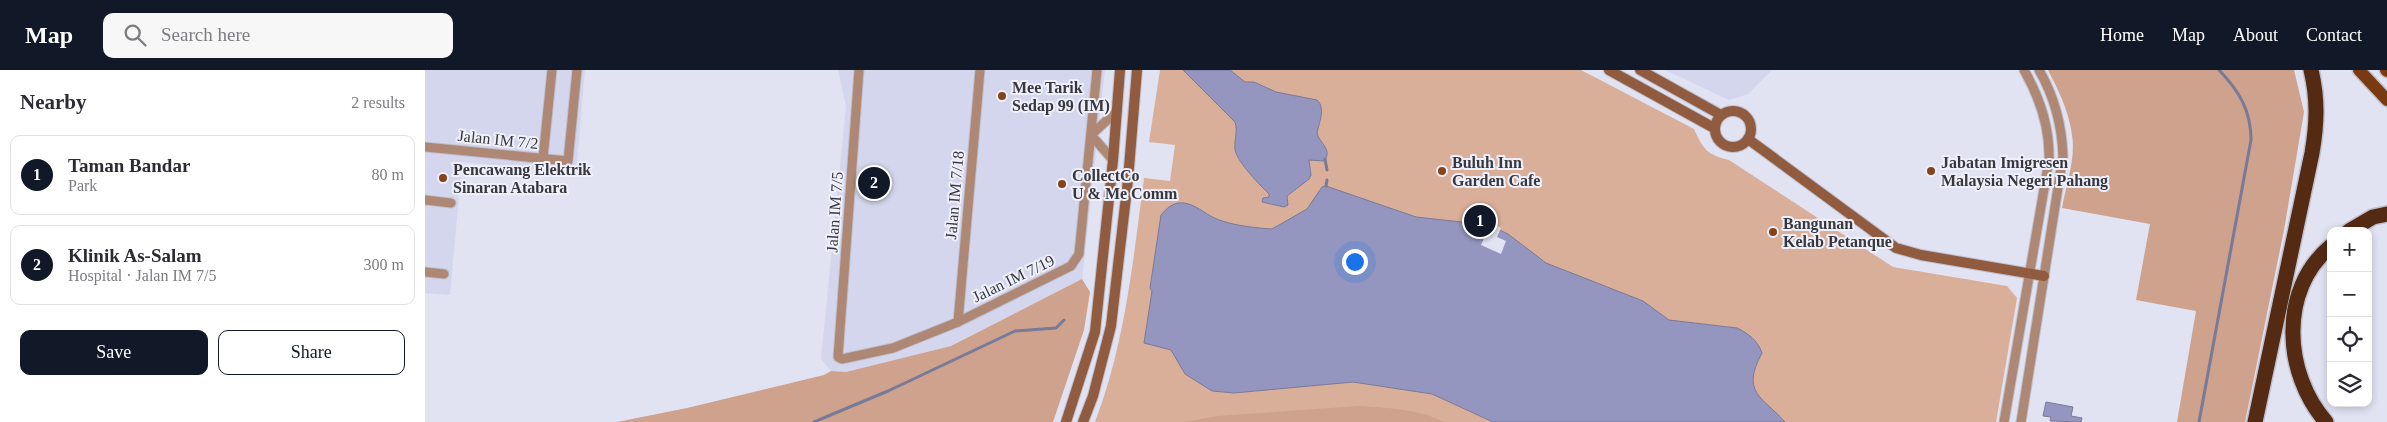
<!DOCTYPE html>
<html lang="en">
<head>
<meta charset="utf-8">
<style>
  :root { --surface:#fff; --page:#f7f7f7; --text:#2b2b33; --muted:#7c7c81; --line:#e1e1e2; --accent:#111827 }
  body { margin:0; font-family:"Times New Roman",serif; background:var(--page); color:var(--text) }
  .controls { position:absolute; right:15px; bottom:15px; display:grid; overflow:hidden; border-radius:10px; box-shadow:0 2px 8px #0003 }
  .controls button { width:45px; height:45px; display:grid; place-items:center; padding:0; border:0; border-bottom:1px solid var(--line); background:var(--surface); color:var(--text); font:25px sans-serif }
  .you { position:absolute; left:929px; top:191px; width:18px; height:18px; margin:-12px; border:4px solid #fff; border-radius:50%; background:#1a73e8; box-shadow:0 0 0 8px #1a73e833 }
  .badge { display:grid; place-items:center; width:32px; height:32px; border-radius:50%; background:var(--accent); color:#fff; font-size:16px; font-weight:700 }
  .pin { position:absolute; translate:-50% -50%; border:2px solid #fff; box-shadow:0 1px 5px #0006 }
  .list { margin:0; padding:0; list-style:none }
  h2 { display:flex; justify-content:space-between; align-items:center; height:65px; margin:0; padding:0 20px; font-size:21px }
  h2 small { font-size:16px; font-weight:400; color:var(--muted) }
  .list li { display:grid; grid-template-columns:32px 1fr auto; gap:15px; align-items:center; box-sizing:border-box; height:80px; margin:0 10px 10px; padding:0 10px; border:1px solid var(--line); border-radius:10px }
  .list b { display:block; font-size:19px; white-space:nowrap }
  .list p { margin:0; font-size:16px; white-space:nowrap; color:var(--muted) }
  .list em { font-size:16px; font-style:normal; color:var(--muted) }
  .actions { display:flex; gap:10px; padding:15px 20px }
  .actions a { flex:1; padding:11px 0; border:1px solid var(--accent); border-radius:10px; text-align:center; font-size:18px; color:var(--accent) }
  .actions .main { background:var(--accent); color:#fff }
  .icon { flex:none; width:28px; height:28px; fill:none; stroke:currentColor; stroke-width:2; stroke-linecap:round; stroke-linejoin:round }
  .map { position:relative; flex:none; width:1962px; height:352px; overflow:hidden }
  header { display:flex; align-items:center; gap:30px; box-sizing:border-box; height:70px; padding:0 25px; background:var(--accent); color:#fff }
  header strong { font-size:24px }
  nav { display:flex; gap:28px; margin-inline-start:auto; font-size:18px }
  .search { width:350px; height:45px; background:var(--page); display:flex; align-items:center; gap:12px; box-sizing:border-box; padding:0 18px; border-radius:10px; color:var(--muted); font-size:19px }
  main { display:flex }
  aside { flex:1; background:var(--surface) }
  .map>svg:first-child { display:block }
  .built { fill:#d4d6ed }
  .green { fill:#d9af9a }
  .forest { fill:#cea28c }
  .water { fill:#9496c0; stroke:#787a99 }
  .pier { fill:#e1e2f2 }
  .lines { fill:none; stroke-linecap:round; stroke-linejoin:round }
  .stream { stroke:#787a99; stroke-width:3 }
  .street-casing { stroke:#bfc0ce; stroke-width:11 }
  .secondary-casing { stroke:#bfc0ce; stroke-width:12 }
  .primary-casing { stroke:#bfc0ce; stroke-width:15 }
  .highway-casing { stroke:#bfc0ce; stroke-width:18 }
  .street { stroke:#ae8874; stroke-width:9 }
  .secondary { stroke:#905b3e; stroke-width:10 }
  .primary { stroke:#7a3a11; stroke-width:12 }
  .highway { stroke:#552a12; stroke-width:15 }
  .poi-dot { fill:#864218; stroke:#eff0fc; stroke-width:2 }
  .labels { text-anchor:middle; stroke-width:4; stroke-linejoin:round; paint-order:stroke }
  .poi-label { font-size:16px; font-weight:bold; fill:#37373d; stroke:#eff0fc; text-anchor:start }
  .street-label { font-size:16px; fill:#37373d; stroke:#eff0fc }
</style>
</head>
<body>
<header>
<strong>Map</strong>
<div class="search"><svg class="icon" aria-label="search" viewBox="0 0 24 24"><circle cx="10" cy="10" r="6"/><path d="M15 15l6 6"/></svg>Search here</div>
<nav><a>Home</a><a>Map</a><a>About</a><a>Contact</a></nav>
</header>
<main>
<aside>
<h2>Nearby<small>2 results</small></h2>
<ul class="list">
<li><span class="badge">1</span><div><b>Taman Bandar</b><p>Park</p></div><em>80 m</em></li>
<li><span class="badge">2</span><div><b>Klinik As-Salam</b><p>Hospital · Jalan IM 7/5</p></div><em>300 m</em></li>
</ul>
<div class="actions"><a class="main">Save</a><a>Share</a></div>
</aside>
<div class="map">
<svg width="1962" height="352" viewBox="0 0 1962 352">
  <rect width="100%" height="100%" fill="#e1e2f2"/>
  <!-- built -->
  <g class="built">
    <path d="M0,0h160l-9,104 -114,-12 -12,133 -25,-2z"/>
    <path d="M413,0h267l-23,209 -131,67 -105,26 -15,-1 -10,-12 25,-252z"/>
    <path d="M1240,0h107l-24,24 -19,6z"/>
  </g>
  <!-- green -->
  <path class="green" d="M735,0h421l113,59c9,20 13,26 35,31l164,107 114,19 10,12 -21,124h-901c30,-78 38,-161 49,-244l26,3 5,-36 -26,-3z"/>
  <!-- forest -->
  <g class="forest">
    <path d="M1623,0h246l10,42 -20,118 -39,192h-68l19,-111 -60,-11 14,-76 -88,-16c4,-23 14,-50 10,-73 -3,-23 -13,-44 -24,-65z"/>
    <path d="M657,209l8,13 -6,38 -31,92h-436l70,-14 137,-33 7,-4 15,1 105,-26z"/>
    <path d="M934,336c30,2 59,3 85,16h-260l34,-6z"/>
  </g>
  <!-- water -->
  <g class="water">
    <path d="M758,0h47l15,12h9l22,10 41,8c9,8 2,23 0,33 3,11 16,17 7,28l-15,-1 2,15 -2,4 -22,17 1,9 -4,2 -22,-5 1,-4 6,-1v-3c-9,-9 -31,-31 -34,-44 -1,-9 3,-19 0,-28z"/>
    <path d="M901,116l90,31 73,8 19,9 38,29 97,38 26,19 68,8c11,5 21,13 25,25 -22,40 1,44 23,69h-292l-61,-28 -79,-12 -119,11 -22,-2 -27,-17 -14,-24 -27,-7 8,-52 -2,-3 11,-73c22,-28 40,0 61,6 16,5 34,7 50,8l35,-20 15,-22z"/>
    <path d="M1621,332l27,5 -2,9 11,2 -1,4 -31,-1 1,-4 -8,-1z"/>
  </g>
  <!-- pier -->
  <path class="pier" d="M1071,155l5,3 -4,9 9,4 -5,13 -20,-9 5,-11 5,2z"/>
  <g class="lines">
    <!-- stream -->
    <g class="stream">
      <path d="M900,89l2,11"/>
      <path d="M901,116l1,-6"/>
      <path d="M389,352l74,-31 127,-60 41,-3 8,-8"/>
      <path d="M1774,352l52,-282c0,-30 -12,-49 -32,-70"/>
    </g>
    <defs>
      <g id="street">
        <path d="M434,0l-21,287 4,2 51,-11 65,-26 113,-56 8,-12 18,-184"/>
        <path d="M0,77l143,14 9,-91"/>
        <path d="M118,88l9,-88"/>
        <path d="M688,90l-22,-25 26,-24"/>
        <path d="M0,130l26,3"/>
        <path d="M0,202l19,2"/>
        <path d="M533,252l22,-252"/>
        <path d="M1579,352l45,-262c1,-33 -9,-62 -25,-90"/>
        <path d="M1596,352l42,-266c-1,-30 -9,-60 -24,-86"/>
      </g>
      <g id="secondary">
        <path d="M1184,0l105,58"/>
        <path d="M1215,0l81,45"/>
        <circle cx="1308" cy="59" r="18"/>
        <path d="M1323,69l148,109 25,7 123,21"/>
        <path d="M641,352l29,-90 18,-172 7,-90"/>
        <path d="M658,352l10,-26 18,-70 17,-146 9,-110"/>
      </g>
      <g id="primary">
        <path d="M1934,0l28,30"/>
        <path d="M1961,0l1,1"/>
      </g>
      <g id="highway">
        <path d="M1924,161l24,-14 14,-3"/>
        <path d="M1830,352l57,-269c5,-29 6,-54 -1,-83"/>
        <path d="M1901,352c-42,-48 -48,-132 5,-176"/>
      </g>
    </defs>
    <!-- street casing -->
    <use href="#street" class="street-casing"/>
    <!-- secondary casing -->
    <use href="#secondary" class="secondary-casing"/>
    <!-- primary casing -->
    <use href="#primary" class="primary-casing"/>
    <!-- highway casing -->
    <use href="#highway" class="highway-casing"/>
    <!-- street -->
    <use href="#street" class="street"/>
    <!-- secondary -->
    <use href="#secondary" class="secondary"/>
    <!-- primary -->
    <use href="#primary" class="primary"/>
    <!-- highway -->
    <use href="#highway" class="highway"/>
  </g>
  <!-- markers -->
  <g class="poi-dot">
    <circle cx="577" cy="26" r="5"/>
    <circle cx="1017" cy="101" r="5"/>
    <circle cx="1506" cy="101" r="5"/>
    <circle cx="18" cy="108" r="5"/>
    <circle cx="637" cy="114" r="5"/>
    <circle cx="1348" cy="162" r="5"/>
  </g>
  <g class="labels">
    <!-- poi labels -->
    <g class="poi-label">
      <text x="587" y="23">Mee Tarik<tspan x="587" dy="18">Sedap 99 (IM)</tspan></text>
      <text x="1027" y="98">Buluh Inn<tspan x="1027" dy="18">Garden Cafe</tspan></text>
      <text x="1516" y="98">Jabatan Imigresen<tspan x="1516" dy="18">Malaysia Negeri Pahang</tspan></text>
      <text x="28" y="105">Pencawang Elektrik<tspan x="28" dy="18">Sinaran Atabara</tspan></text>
      <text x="647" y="111">CollectCo<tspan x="647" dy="18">U &amp; Me Comm</tspan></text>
      <text x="1358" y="159">Bangunan<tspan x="1358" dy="18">Kelab Petanque</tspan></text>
    </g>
    <!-- street labels -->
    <g class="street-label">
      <text transform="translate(73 69) rotate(6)" y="6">Jalan IM 7/2</text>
      <text transform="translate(529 125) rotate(-85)" y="6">Jalan IM 7/18</text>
      <text transform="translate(409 142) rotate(-86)" y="6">Jalan IM 7/5</text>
      <text transform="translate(588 208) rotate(-26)" y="6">Jalan IM 7/19</text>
    </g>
  </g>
</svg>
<div class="controls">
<button>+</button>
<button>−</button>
<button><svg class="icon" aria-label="locate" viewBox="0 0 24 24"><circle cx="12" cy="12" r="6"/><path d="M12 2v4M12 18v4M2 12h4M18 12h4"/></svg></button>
<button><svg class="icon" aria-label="layers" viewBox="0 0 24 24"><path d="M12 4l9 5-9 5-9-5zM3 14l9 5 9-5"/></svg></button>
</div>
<div class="you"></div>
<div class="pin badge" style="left:1055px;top:151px">1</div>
<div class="pin badge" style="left:449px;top:113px">2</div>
</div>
</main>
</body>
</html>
